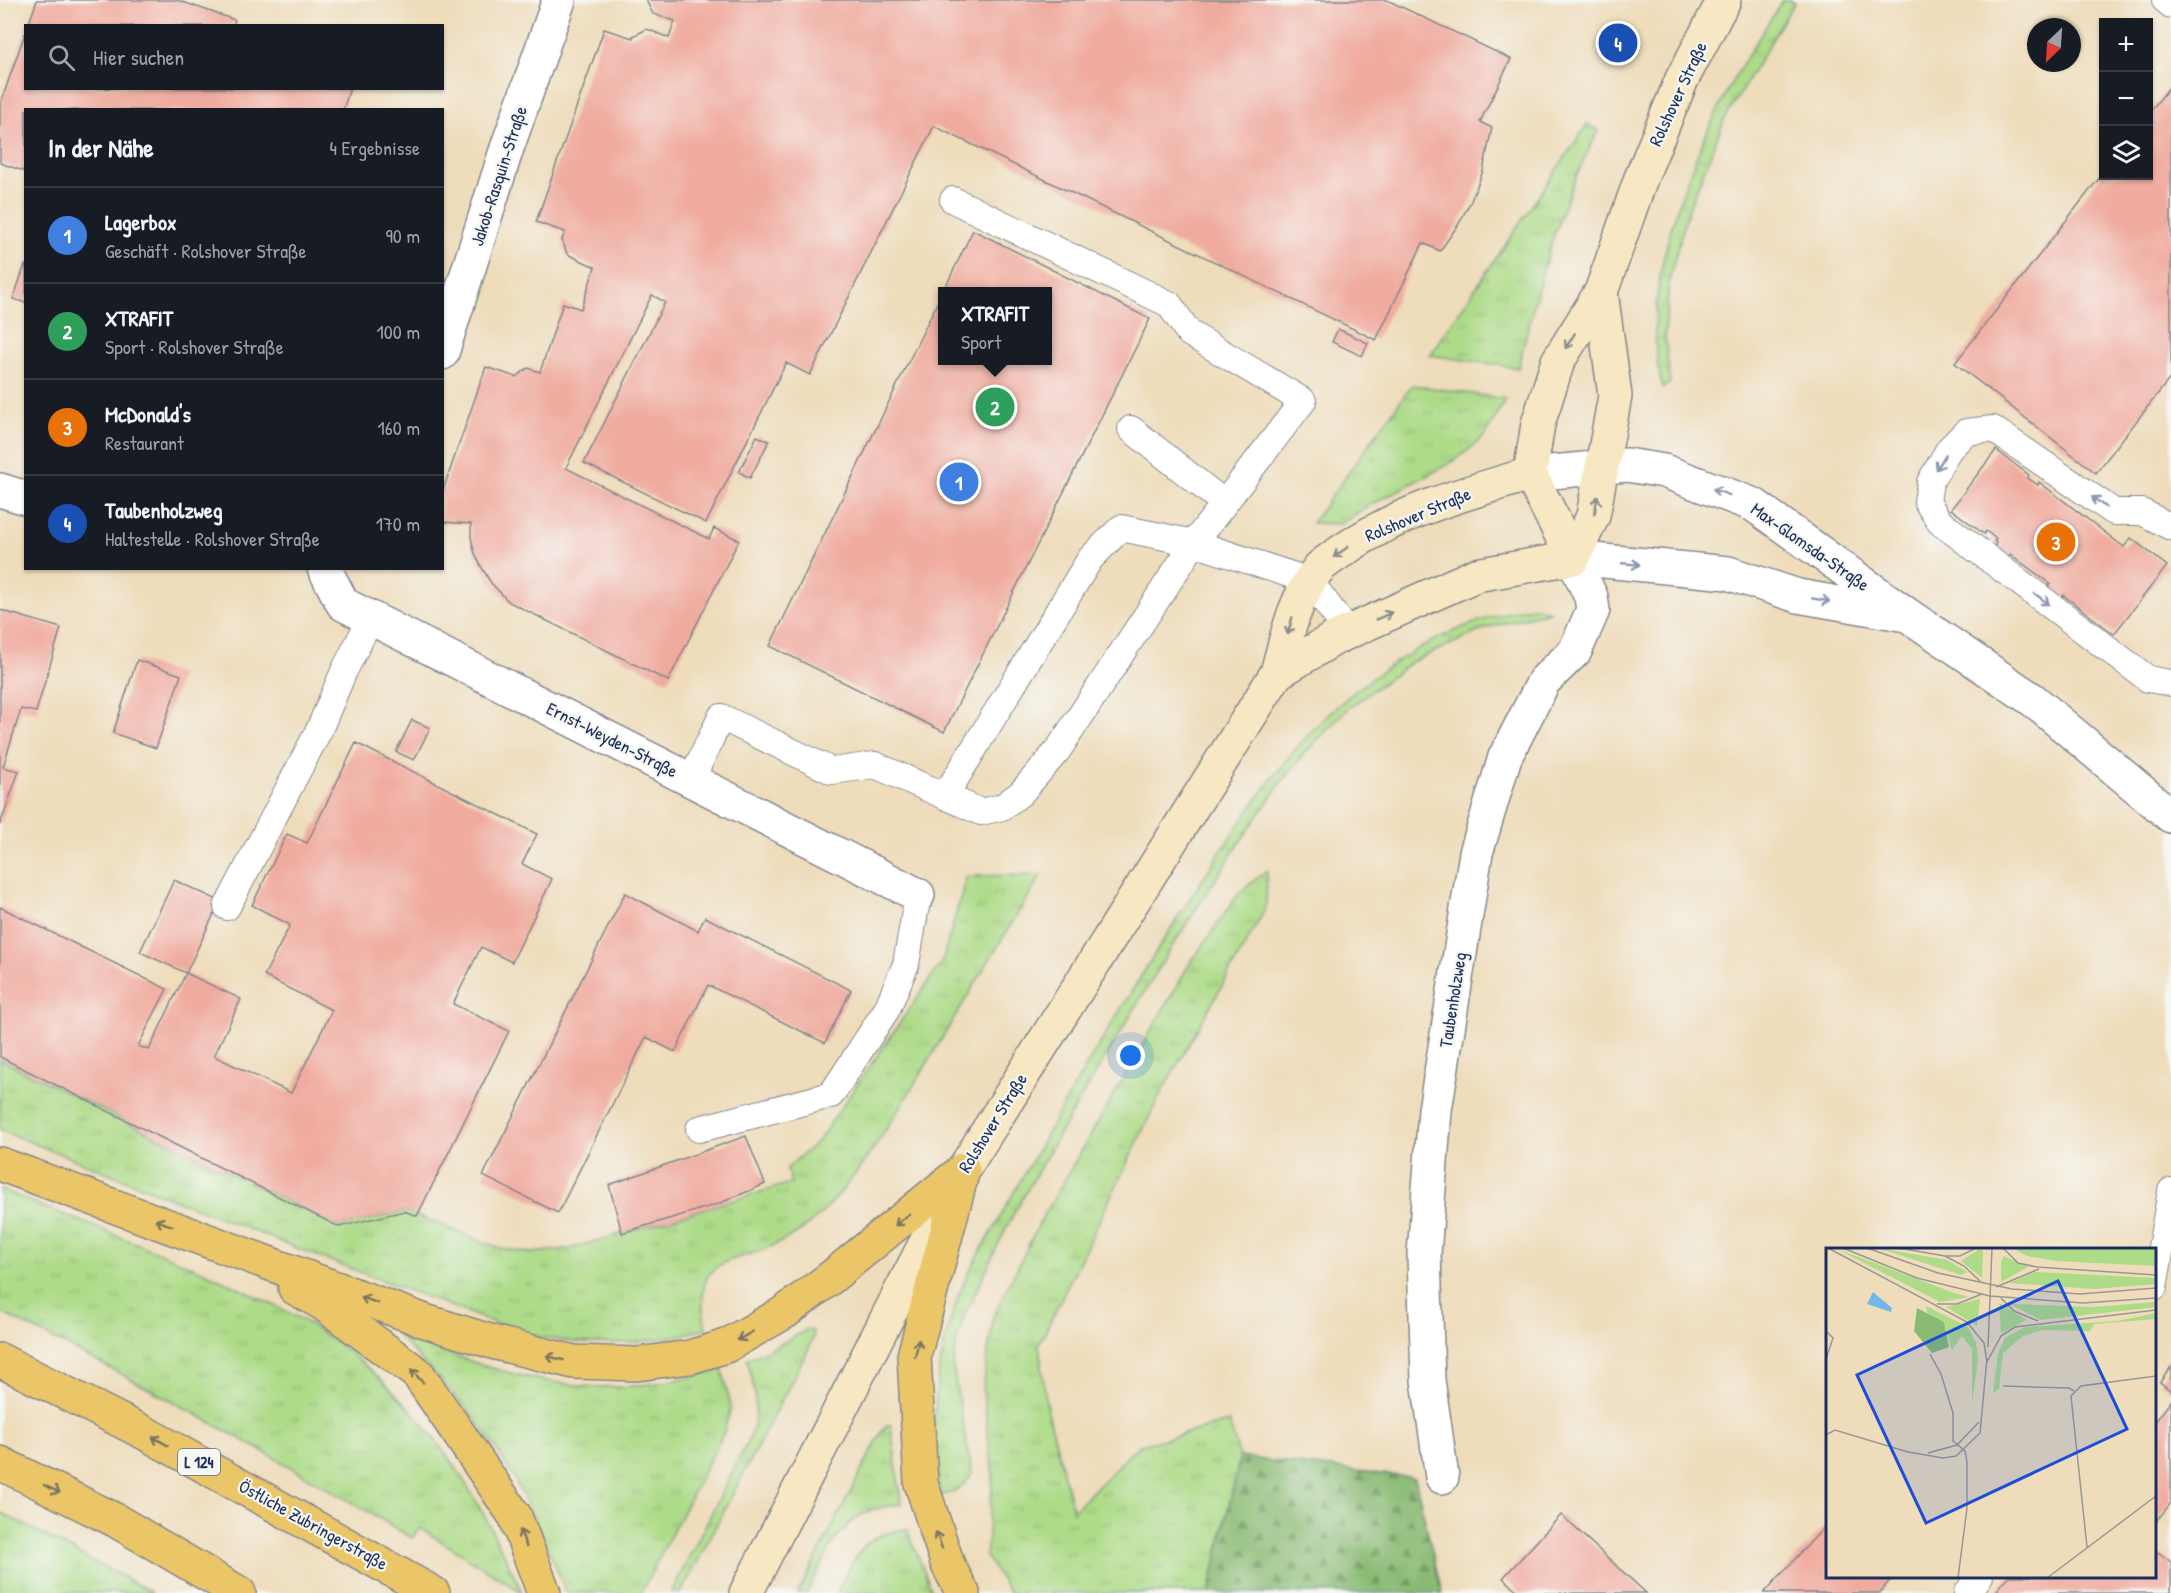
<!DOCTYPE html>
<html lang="de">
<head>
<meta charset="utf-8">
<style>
  :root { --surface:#171b24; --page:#20242c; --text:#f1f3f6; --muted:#9ea1a6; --line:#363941; --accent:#7c3aed }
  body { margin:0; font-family:"Patrick Hand",sans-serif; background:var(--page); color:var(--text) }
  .controls { position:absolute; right:18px; top:18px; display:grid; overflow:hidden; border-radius:0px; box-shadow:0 2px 4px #0004 }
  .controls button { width:54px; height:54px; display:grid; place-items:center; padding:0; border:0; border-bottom:2px solid var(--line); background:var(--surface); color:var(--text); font:30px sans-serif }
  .compass { position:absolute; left:2027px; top:18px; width:54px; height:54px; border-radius:50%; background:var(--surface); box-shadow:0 2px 4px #0004; rotate:205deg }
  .you { position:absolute; left:1131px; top:1056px; width:21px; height:21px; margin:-15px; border:4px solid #fff; border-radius:50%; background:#1a73e8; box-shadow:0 0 0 9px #1a73e833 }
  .badge { display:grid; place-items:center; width:39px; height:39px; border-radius:50%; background:var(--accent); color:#fff; font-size:20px; font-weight:700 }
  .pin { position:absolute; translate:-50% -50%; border:3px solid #fff; box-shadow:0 2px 6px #0006 }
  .popup { position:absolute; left:938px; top:287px; width:114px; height:78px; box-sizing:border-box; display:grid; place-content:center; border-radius:0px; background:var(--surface); filter:drop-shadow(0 2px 4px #0005); font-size:20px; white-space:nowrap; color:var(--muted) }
  .popup b { font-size:22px; color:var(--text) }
  .popup::after { content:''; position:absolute; left:50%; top:100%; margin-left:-12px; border:12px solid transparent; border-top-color:var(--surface) }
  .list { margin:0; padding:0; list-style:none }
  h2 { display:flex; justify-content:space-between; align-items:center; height:78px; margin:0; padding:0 24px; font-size:26px }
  h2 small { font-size:20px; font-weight:400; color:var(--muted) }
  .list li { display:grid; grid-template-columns:39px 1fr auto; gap:18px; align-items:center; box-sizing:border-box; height:96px; padding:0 24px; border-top:2px solid var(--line) }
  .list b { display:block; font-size:22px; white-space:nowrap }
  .list p { margin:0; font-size:20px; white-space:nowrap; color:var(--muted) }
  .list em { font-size:20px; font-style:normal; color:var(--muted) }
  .icon { flex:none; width:33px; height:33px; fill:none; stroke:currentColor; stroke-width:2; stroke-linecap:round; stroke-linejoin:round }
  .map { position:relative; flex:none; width:2171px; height:1593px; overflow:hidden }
  .search { position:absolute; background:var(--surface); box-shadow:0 2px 4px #0004; left:24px; top:24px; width:420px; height:66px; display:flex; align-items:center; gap:15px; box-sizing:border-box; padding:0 21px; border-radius:0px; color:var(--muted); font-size:22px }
  .panel { position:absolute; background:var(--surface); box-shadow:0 2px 4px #0004; left:24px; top:108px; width:420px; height:462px; border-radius:0px }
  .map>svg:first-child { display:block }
  .grass { fill:url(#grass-tufts); stroke:#648573; stroke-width:1.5 }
  .forest { fill:url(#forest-firs); stroke:#527569; stroke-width:1.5 }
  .building { fill:#f0ab9f }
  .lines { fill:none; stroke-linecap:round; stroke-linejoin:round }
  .lane-casing { stroke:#84868c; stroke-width:28 }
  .street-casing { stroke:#84868c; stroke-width:36 }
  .secondary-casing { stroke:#84868c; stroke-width:36 }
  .highway-casing { stroke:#84868c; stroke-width:36 }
  .lane { stroke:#fff; stroke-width:26 }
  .street { stroke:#fff; stroke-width:33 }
  .secondary { stroke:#f7e8c3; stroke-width:33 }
  .highway { stroke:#ebc669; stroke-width:33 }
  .oneway { stroke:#898c90 }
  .oneway2 { stroke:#8d97ae }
  .oneway3 { stroke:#797363 }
  .labels { text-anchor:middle; stroke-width:4.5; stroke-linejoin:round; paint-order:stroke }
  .shield { fill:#f6f6f2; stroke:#5d6b8a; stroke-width:1.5 }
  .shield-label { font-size:16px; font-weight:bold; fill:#1b2f5e }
  .street-label { font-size:18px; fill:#1b2f5e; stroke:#f6f6f2 }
  .inset-road { fill:none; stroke:#9a9795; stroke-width:1.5 }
  .view { fill:#1d4ed8; fill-opacity:0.15; stroke:#1d4ed8; stroke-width:3 }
  .inset-edge { fill:none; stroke:#1b2f5e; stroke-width:3 }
</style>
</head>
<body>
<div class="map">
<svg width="2171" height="1593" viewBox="0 0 2171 1593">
  <defs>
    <pattern id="grass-tufts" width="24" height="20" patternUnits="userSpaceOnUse" patternTransform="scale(1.5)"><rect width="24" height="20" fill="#addb88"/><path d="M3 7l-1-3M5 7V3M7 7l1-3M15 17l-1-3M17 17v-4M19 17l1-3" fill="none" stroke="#94bc78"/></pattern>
    <pattern id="forest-firs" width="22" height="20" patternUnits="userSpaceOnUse" patternTransform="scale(1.5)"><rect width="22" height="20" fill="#8abb74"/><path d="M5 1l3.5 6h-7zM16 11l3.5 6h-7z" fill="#709862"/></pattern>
  </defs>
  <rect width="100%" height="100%" fill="#f6f6f2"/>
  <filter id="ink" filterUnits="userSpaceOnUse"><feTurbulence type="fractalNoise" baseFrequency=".0167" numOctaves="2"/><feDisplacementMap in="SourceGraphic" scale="12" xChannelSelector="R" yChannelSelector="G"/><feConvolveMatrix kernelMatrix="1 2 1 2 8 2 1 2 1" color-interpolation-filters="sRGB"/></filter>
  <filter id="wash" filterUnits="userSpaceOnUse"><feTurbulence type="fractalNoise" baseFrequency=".008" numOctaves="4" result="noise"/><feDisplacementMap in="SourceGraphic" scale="24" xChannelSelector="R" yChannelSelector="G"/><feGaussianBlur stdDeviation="1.35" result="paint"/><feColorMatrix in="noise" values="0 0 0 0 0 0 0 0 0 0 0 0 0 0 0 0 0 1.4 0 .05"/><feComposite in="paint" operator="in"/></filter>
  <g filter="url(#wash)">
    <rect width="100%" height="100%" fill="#eedcba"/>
    <!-- grass -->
    <g class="grass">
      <path d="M1783,0h6l5,3 -70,117 -36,91 -19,69 -4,56 5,47 -7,5c-28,-93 25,-224 69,-306 16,-28 34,-55 51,-82z"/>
      <path d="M1587,125l12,5c-43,78 -60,153 -81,238l-88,-13z"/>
      <path d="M1412,385l94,14 -21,37 -19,16 -19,13 -79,41 -27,18 -29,-1z"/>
      <path d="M1535,607l15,4 -66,18 -72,33 -65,47 -42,44 -26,32 -41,60 -67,103 -113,188 -50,88 -43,90 -8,25 -4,29 19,105c-7,14 -17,18 -31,23 -14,-69 -5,-140 20,-206 9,-23 23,-44 35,-65 19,-35 39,-70 58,-104 49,-84 99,-166 152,-247 42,-63 83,-128 142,-177 53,-44 118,-79 187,-90z"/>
      <path d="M1267,870l-1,38 -107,189 -120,248 8,63 26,103 65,-65 91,-24 11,35 -31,136h-199l-24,-36 7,-81 -10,-86 10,-73 46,-93 150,-259 50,-72z"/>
      <path d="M1042,875c-40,63 -78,127 -116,190 -28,46 -56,94 -92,135 -18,21 -43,39 -69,49 -17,7 -42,10 -54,23 -12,13 -8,42 -5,57 -61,17 -122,20 -184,4l-218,-82 -304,-121v-71l339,168 66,-16 94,37 32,5 39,-4 221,-66 -4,-15 32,-28 123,-178 25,-86z"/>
      <path d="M0,1189c85,35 173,66 255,107 20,10 42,19 60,32 51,33 95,76 130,125 31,42 54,91 77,139l-102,-64 -8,10c-134,-80 -271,-156 -412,-226z"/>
      <path d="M808,1329l5,2v7l-4,10 -128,245h-10l80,-158c9,-27 3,-50 -4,-76l22,-9z"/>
      <path d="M397,1335c75,28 154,58 236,51 30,-3 60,-9 89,-17l9,39 -8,26 -82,159h-75c-20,-52 -44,-106 -75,-152 -27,-39 -61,-72 -94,-106z"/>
      <path d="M888,1425h3l10,79c-10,2 -22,3 -32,7 -33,13 -47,53 -62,82h-9l84,-162z"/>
      <path d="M0,1512l153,81h-153z"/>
      <path d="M907,1529l26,64h-96c11,-21 19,-47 42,-57 8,-4 19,-5 28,-7z"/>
    </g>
    <!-- forest -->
    <path class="forest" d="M1240,1457l175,21 27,115h-233z"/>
    <g id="blocks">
      <!-- building -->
      <g class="building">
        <path d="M37,0h140l58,20 -2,6h-205z"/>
        <path d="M646,0h741l124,59 -31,63 12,6 -9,43 -12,30 -13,24 -18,26 -17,-8 -47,97 -442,-214 -124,249 -24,-12 -80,160 -122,-60 81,-161 -13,-7 -86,173 143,71 5,-11 25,12 -71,141 -159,-79 -18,-19 -9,-15 -8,-17 -3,-14v-13l-29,-2v-29l44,-126 30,10 12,-9 12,4 23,-69 18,6 14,-42 -28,-13 -5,-14 3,-8 -29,-10 68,-193 29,9v-2l14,-7 22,9 6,-17 -22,-7z"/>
        <path d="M25,33l1,55h324l-7,22h-317v62l-26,-9v-58z"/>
        <path d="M2171,85v292l-75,96 -141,-110 149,-191v4h44v-62z"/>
        <path d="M973,230l177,89 -206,413 -174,-86 172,-353v67h106v-68h-105z"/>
        <path d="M25,265h1v38l-13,-4z"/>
        <path d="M1338,329l30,14 -6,13 -30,-14z"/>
        <path d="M757,436l12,5 -19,37 -11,-6z"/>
        <path d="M1996,450l33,25 -1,3 10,7 1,-3 85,65 7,-9 36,28 -53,68 -51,-39 -3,5 -14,-10 4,-6 -40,-30 -3,4 -13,-10 2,-5 -2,-2 2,-2 -10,-8 -2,3 -33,-25z"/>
        <path d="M0,610l61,18 -25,84 -15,-3 -18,58 16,4 -19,54z"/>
        <path d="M137,660l44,15 -25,73 -43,-15z"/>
        <path d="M412,720l18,8 -16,32 -18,-8z"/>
        <path d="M356,743l181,91 -15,30 30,15 -40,83 -31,-15 -28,57 56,27 -92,185 -13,-5 -65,16 -339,-170v-150l167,82 -29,57 11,4 37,-77 55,26 -27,57 77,37 41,-83 -68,-34 26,-51 -38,-20 35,-71 20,9z"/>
        <path d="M174,880l46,21 -34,72 -46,-21z"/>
        <path d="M625,893l73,38 7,-14 146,73 -26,53 -117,-58 -33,67 -29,-15 -88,176 -75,-37z"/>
        <path d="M746,1136l19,48 -47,20 -96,29 -13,-48z"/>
        <path d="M2171,1367v24l-11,-9z"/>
        <path d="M2171,1401v102l-17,21v-101z"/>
        <path d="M1561,1515l85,78h-126l-17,-15z"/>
        <path d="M1828,1523v53h66l-15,17h-115z"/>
        <path d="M2154,1549l17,13v31h-176l13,-17h146z"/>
      </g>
    </g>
  </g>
  <g filter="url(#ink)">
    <use href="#blocks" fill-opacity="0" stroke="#84868c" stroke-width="1.5"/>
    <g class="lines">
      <defs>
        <g id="lane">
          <path d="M2165,0l6,5"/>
          <path d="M1131,429l93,74"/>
          <path d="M2171,527l-29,-15h-28l-121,-83 -27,3 -17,17 -19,33 -3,20 13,20 208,157 23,4"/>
          <path d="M691,780l30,-63 111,54 43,-6 106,47 21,-5 19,-14 37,-43 136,-207 109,-142 -114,-68 -20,-29 -216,-104"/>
          <path d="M945,796l145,-237 31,-31 73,15 116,38 38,51"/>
          <path d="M227,907l92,-177 25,-59 27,-53"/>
          <path d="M699,1129l132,-34 56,-86 19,-45 12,-69"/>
          <path d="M2154,1287l17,-96"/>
          <path d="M1967,1593l13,-17"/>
        </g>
        <g id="street">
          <path d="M442,353l65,-205 52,-148"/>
          <path d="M1530,474l97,-9 37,6 90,34 155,111 124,84 138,116"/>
          <path d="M0,490l26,8"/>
          <path d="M1573,558l155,15 70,23 103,18"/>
          <path d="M324,568l19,36 575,291"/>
          <path d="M1442,1477l-14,-97 -4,-126 11,-144 41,-257 29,-96 39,-76 31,-30 18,-41 -2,-13 -18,-39"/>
        </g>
        <g id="secondary">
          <path d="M1573,558l-43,-84 8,-50 20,-63 43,-69 40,-114 41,-99 42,-79"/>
          <path d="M1573,558l20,-42 22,-120 -14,-104"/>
          <path d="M1277,673l58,-35 141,-63 97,-17"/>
          <path d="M746,1593l217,-423 314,-497c10,-37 17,-74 42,-105 7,-7 17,-13 26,-19 55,-38 121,-56 185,-75"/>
        </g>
        <g id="highway">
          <path d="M0,1164l425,157 71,22 78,19 63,2 53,-7 36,-11 59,-34 44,-33 134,-109"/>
          <path d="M295,1288l27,15 96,71 97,142 29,77"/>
          <path d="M0,1360l145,73 288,160"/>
          <path d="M0,1463l115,57 124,73"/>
          <path d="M963,1593l-15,-28 -27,-82 -7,-127 49,-186"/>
        </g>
      </defs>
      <!-- lane casing -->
      <use href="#lane" class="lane-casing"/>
      <!-- street casing -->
      <use href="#street" class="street-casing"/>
      <!-- secondary casing -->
      <use href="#secondary" class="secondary-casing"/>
      <!-- highway casing -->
      <use href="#highway" class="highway-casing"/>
      <!-- lane -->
      <use href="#lane" class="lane"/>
      <!-- street -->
      <use href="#street" class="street"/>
      <!-- secondary -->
      <use href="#secondary" class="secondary"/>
      <!-- highway -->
      <use href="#highway" class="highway"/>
    </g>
    <!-- one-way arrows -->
    <defs><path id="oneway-shaft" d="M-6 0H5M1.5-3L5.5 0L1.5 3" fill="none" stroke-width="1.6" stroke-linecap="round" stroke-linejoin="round" transform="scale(1.5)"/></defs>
    <g class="oneway">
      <use href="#oneway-shaft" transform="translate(1570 341) rotate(122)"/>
      <use href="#oneway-shaft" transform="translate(1596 505) rotate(-80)"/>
      <use href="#oneway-shaft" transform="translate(1341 552) rotate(145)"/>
      <use href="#oneway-shaft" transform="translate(1384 616) rotate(-24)"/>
      <use href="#oneway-shaft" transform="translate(1290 626) rotate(105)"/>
    </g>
    <g class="oneway2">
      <use href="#oneway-shaft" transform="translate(1941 462) rotate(121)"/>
      <use href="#oneway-shaft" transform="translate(1721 492) rotate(-160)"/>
      <use href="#oneway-shaft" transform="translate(2099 502) rotate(-144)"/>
      <use href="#oneway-shaft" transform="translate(1631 564) rotate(5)"/>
      <use href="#oneway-shaft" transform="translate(2042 599) rotate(37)"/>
      <use href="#oneway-shaft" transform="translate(1821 600) rotate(10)"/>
    </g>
    <g class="oneway3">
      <use href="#oneway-shaft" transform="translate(902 1220) rotate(141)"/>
      <use href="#oneway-shaft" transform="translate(164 1223) rotate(-160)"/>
      <use href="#oneway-shaft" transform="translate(369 1300) rotate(-159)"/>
      <use href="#oneway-shaft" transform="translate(745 1336) rotate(150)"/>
      <use href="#oneway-shaft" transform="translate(917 1348) rotate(-77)"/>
      <use href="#oneway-shaft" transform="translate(555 1358) rotate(-166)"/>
      <use href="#oneway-shaft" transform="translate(417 1376) rotate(-133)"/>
      <use href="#oneway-shaft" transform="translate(160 1441) rotate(-151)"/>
      <use href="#oneway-shaft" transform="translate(52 1489) rotate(26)"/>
      <use href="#oneway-shaft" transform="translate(523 1538) rotate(-111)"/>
      <use href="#oneway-shaft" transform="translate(939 1540) rotate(-110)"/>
    </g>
  </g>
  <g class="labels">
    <!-- shield labels -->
    <rect class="shield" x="178" y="1449" width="42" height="26" rx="4.5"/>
    <g class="shield-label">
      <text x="199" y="1468">L 124</text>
    </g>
    <!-- street labels -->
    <g class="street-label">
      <text transform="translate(1678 94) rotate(-65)" y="6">Rolshover Straße</text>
      <text transform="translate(499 176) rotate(-72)" y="6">Jakob-Rasquin-Straße</text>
      <text transform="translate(1418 515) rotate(-23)" y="6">Rolshover Straße</text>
      <text transform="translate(1810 547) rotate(35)" y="6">Max-Glomsda-Straße</text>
      <text transform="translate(612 740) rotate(27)" y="6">Ernst-Weyden-Straße</text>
      <text transform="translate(1453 1000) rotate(-81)" y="6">Taubenholzweg</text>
      <text transform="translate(993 1123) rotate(-58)" y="6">Rolshover Straße</text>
      <text transform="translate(313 1525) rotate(29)" y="6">Östliche Zubringerstraße</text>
    </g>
  </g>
  <!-- overview -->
  <g transform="translate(1826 1248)">
    <rect width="330" height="330" fill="#eedcba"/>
    <path d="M52,0l69,12 20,12 -6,3zM155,0l2,4 -1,26 -21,-17zM11,1l120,45 12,3 -29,5zM178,8l24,11 -27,15v-21zM209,24l121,6v6l-62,5 -85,-6zM154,51l-3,27 -31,-19zM330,54v5l-116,13 -30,-16 83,3zM173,55l28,17 -26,13zM100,58l42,21 8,16 2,17 -6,43v-54l-10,-13 -10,14 -8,-28 -16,-7zM330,65v6l-62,5 -4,7 -47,-1 -20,6 -20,17 -4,36 -6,4 5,-40 7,-15 20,-11 93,-6z" fill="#addb88"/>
    <path d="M91,60l27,14 5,25 -17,6 -18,-22z" fill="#8abb74"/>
    <path d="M186,0h144v18l-100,-5 -29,-5z" fill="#addb88"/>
    <path d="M47,44l19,16 -1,4 -24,-8z" fill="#70b8e8"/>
    <path class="inset-road" d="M2,0l139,74 17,21 3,19M17,0l74,30 73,18 93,7 73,-5M41,0l71,25 74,16 68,5 76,-6M73,0l46,8h15l16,-8M177,0l15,15 19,4 119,8M119,8l19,10 18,17M170,39l43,-18M175,50l13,13 24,10M111,56h20l25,-10M0,83l7,7 -7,21M162,99l4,-99M104,106l11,20 12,39v28l12,10 2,11v46l-9,70M161,114l14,-26 14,-9 141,-17M177,138l66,2 5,3M0,187l9,-5 73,22 35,6 13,-2 24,-23 7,-75M102,205l29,-8 22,-23M261,299l-16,-151 10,-10 75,-10M221,330l109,-82"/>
    <path class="view" d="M232,33l69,148 -201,94 -69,-148z"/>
    <rect width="330" height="330" class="inset-edge"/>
  </g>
</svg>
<div class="controls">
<button>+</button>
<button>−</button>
<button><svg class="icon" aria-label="layers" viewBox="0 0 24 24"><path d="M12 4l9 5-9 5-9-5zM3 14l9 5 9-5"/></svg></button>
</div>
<svg class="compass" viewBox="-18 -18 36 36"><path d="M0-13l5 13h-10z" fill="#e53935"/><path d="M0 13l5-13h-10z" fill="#9ea1a6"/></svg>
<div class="you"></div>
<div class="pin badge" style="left:959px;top:482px;background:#3f7fe0">1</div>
<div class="pin badge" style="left:995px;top:407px;background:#2e9e5b">2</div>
<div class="popup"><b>XTRAFIT</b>Sport</div>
<div class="pin badge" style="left:2056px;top:542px;background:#e8710a">3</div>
<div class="pin badge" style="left:1618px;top:43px;background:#1a4fb4">4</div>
<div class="search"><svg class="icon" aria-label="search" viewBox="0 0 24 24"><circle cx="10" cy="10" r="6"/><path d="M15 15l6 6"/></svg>Hier suchen</div>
<section class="panel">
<h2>In der Nähe<small>4 Ergebnisse</small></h2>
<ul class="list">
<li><span class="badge" style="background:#3f7fe0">1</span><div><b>Lagerbox</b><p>Geschäft · Rolshover Straße</p></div><em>90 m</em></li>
<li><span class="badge" style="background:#2e9e5b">2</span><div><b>XTRAFIT</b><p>Sport · Rolshover Straße</p></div><em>100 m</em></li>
<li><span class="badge" style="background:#e8710a">3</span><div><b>McDonald's</b><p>Restaurant</p></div><em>160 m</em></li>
<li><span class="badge" style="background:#1a4fb4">4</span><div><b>Taubenholzweg</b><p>Haltestelle · Rolshover Straße</p></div><em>170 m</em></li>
</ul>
</section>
</div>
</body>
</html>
